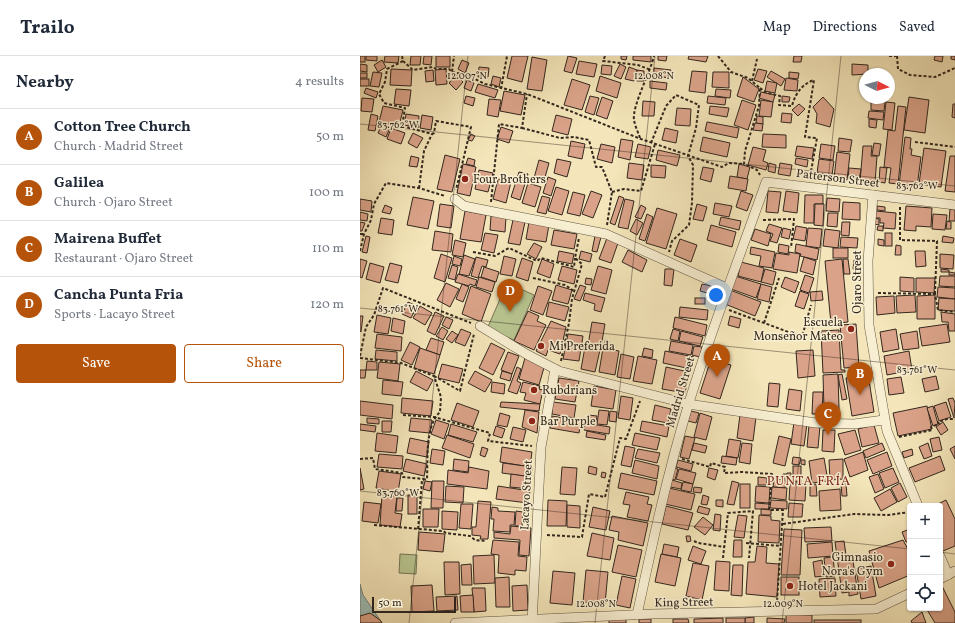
<!DOCTYPE html>
<html lang="en">
<head>
<meta charset="utf-8">
<style>
  :root { --surface:#fff; --page:#f2f2f3; --text:#1f2937; --muted:#747a83; --line:#e0e1e3; --accent:#b45309 }
  body { margin:0; font-family:Vollkorn,serif; background:var(--page); color:var(--text) }
  .controls { position:absolute; right:12px; bottom:12px; display:grid; overflow:hidden; border-radius:4px; box-shadow:0 1px 3px #0004 }
  .controls button { width:36px; height:36px; display:grid; place-items:center; padding:0; border:0; border-bottom:1px solid var(--line); background:var(--surface); color:var(--text); font:20px sans-serif }
  .compass { position:absolute; left:499px; top:12px; width:36px; height:36px; border-radius:50%; background:var(--surface); box-shadow:0 1px 3px #0004; rotate:96deg }
  .scale { position:absolute; left:12px; bottom:10px; width:84px; box-sizing:border-box; padding-left:4px; border:2px solid #33271e; border-top:0; font-size:11px; line-height:14px; white-space:nowrap; color:#33271e; -webkit-text-stroke:3px #f8efd2; paint-order:stroke }
  .you { position:absolute; left:356px; top:239px; width:14px; height:14px; margin:-10px; border:3px solid #fff; border-radius:50%; background:#1a73e8; box-shadow:0 0 0 6px #1a73e833 }
  .badge { display:grid; place-items:center; width:26px; height:26px; border-radius:50%; background:var(--accent); color:#fff; font-size:13px; font-weight:700 }
  .pin { position:absolute; translate:-50% -33px; filter:drop-shadow(0 1px 2px #0008) }
  .pin::after { content:''; position:absolute; top:21px; width:14px; height:12px; background:inherit; clip-path:polygon(0 0,100% 0,50% 100%) }
  .list { margin:0; padding:0; list-style:none }
  h2 { display:flex; justify-content:space-between; align-items:center; height:52px; margin:0; padding:0 16px; font-size:17px }
  h2 small { font-size:13px; font-weight:400; color:var(--muted) }
  .list li { display:grid; grid-template-columns:26px 1fr auto; gap:12px; align-items:center; box-sizing:border-box; height:56px; padding:0 16px; border-top:1px solid var(--line) }
  .list b { display:block; font-size:15px; white-space:nowrap }
  .list p { margin:0; font-size:13px; white-space:nowrap; color:var(--muted) }
  .list em { font-size:13px; font-style:normal; color:var(--muted) }
  .actions { display:flex; gap:8px; padding:12px 16px }
  .actions a { flex:1; padding:9px 0; border:1px solid var(--accent); border-radius:4px; text-align:center; font-size:14px; color:var(--accent) }
  .actions .main { background:var(--accent); color:#fff }
  .icon { flex:none; width:22px; height:22px; fill:none; stroke:currentColor; stroke-width:2; stroke-linecap:round; stroke-linejoin:round }
  .map { position:relative; flex:none; width:595px; height:567px; overflow:hidden }
  header { display:flex; align-items:center; gap:24px; box-sizing:border-box; height:56px; padding:0 20px; background:var(--surface); border-bottom:1px solid var(--line) }
  header strong { font-size:19px }
  nav { display:flex; gap:22px; margin-inline-start:auto; font-size:14px }
  main { display:flex }
  aside { flex:1; background:var(--surface) }
  .map>svg:first-child { display:block }
  .green { fill:#b9c691; stroke:#767658 }
  .water { fill:#9ebeb7; stroke:#73827a }
  .building { fill:#daa389; stroke:#33271e }
  .lines { fill:none; stroke-linecap:round; stroke-linejoin:round }
  .minor-casing { stroke:#635745; stroke-width:10 }
  .path { stroke:#33271e; stroke-width:2; stroke-dasharray:3 2; stroke-linecap:butt }
  .minor { stroke:#f8efd2; stroke-width:9 }
  .ticks { fill:none; stroke:#33271e; stroke-width:1; stroke-opacity:0.45 }
  .poi-dot { fill:#8f2418; stroke:#f8efd2; stroke-width:1.5 }
  .labels { text-anchor:middle; stroke-width:3; stroke-linejoin:round; paint-order:stroke }
  .street-label { font-size:12px; fill:#33271e; stroke:#f8efd2 }
  .poi-label { font-size:12px; fill:#33271e; stroke:#f8efd2; text-anchor:start }
  .neighbourhood-label { font-size:13px; letter-spacing:1px; fill:#7a1f14; stroke:#f8efd2 }
  .ticks-label { font-size:10px; text-anchor:middle; fill:#33271e; stroke:#f8efd2; stroke-width:3; stroke-linejoin:round; paint-order:stroke }
</style>
</head>
<body>
<header>
<strong>Trailo</strong>
<nav><a>Map</a><a>Directions</a><a>Saved</a></nav>
</header>
<main>
<aside>
<h2>Nearby<small>4 results</small></h2>
<ul class="list">
<li><span class="badge">A</span><div><b>Cotton Tree Church</b><p>Church · Madrid Street</p></div><em>50 m</em></li>
<li><span class="badge">B</span><div><b>Galilea</b><p>Church · Ojaro Street</p></div><em>100 m</em></li>
<li><span class="badge">C</span><div><b>Mairena Buffet</b><p>Restaurant · Ojaro Street</p></div><em>110 m</em></li>
<li><span class="badge">D</span><div><b>Cancha Punta Fria</b><p>Sports · Lacayo Street</p></div><em>120 m</em></li>
</ul>
<div class="actions"><a class="main">Save</a><a>Share</a></div>
</aside>
<div class="map">
<svg width="595" height="567" viewBox="0 0 595 567">
  <rect width="100%" height="100%" fill="#f4e6ba"/>
  <filter id="stains"><feTurbulence type="fractalNoise" baseFrequency=".005" numOctaves="4"/><feColorMatrix values="0 0 0 0 .2 0 0 0 0 .09 0 0 0 0 .02 0 0 0 .5 -.17"/></filter>
  <radialGradient id="worn" r=".72"><stop offset=".6" stop-color="#630" stop-opacity="0"/><stop offset="1" stop-color="#630" stop-opacity=".3"/></radialGradient>
  <!-- green -->
  <g class="green">
    <path d="M147,227l27,12 -20,45 -27,-11z"/>
    <path d="M40,498l17,1 -1,19 -17,-1z"/>
  </g>
  <!-- water -->
  <path class="water" d="M0,528l3,11 19,28h-22z"/>
  <!-- building -->
  <g class="building">
    <rect x="0" y="0" width="5" height="6"/>
    <path d="M6,0h11v5l-11,-1z"/>
    <path d="M25,0h14l-1,7 -14,-1z"/>
    <path d="M51,0h10l-1,9h-10z"/>
    <path d="M64,0h8l-1,9 -8,-1z"/>
    <rect x="76" y="0" width="14" height="11"/>
    <path d="M152,0h16l-6,26 -15,-4z"/>
    <path d="M208,0l9,2 -5,15 -8,-2z"/>
    <path d="M261,0h6l-1,4 -5,-1z"/>
    <path d="M273,0h18v6l-18,-2z"/>
    <path d="M298,0h9l-1,5 -8,-1z"/>
    <path d="M329,0h19l-2,6 -18,-3z"/>
    <path d="M434,0h8l-1,6h-8z"/>
    <path d="M575,0h8l-1,6 -8,-2z"/>
    <path d="M591,0h4v4l-4,-1z"/>
    <path d="M172,1l15,3 -5,31 -15,-2z"/>
    <path d="M22,4l4,7 -8,5 -4,-7z"/>
    <path d="M102,4l7,3 -4,10 -7,-4z"/>
    <path d="M219,5l18,3 -3,13 -18,-3z"/>
    <path d="M0,8l7,1v7l-7,-1z"/>
    <path d="M260,8l6,3 -5,12 -7,-3z"/>
    <path d="M492,8l16,1v9l-16,1z"/>
    <path d="M242,9l10,1 -1,9 -10,-1z"/>
    <path d="M119,11l10,1 -1,9h-10z"/>
    <path d="M269,11l8,3 -3,11 -9,-2z"/>
    <path d="M294,12l17,2 -1,8 -16,-2z"/>
    <path d="M31,13l21,1 -1,16 -21,-1z"/>
    <path d="M86,13l1,15 -11,1 -1,-15z"/>
    <path d="M398,13l9,2 -4,12 -9,-3z"/>
    <path d="M73,14l1,11 -8,1 -1,-11z"/>
    <path d="M277,14l7,1v10h-7z"/>
    <path d="M332,15l15,1 -2,21 -16,-2z"/>
    <path d="M411,15l14,8 -4,7 -14,-9z"/>
    <path d="M13,16l9,1 -3,14 -9,-1z"/>
    <path d="M353,16h16v16l-17,-1z"/>
    <path d="M429,16l10,1 -1,6 -9,-1z"/>
    <rect x="0" y="17" width="7" height="5"/>
    <path d="M96,19l7,7 -7,8 -7,-7z"/>
    <path d="M133,20l8,2 -2,9 -8,-3z"/>
    <path d="M240,20l21,7 -4,15 -21,-7z"/>
    <path d="M383,21l16,12 -5,13 -17,-6z"/>
    <path d="M426,22l12,2 -1,11 -13,-1z"/>
    <rect x="0" y="23" width="9" height="7"/>
    <path d="M212,23l18,6 -8,25 -18,-5z"/>
    <path d="M107,24l7,3 -3,8 -7,-3z"/>
    <path d="M290,25l17,2 -1,7 -16,-2z"/>
    <path d="M407,25l10,2 -2,10 -10,-2z"/>
    <path d="M118,28l20,6 -3,8 -20,-6z"/>
    <path d="M6,32l12,4 -2,6 -12,-5z"/>
    <path d="M36,33l15,1 -2,16 -15,-2z"/>
    <path d="M356,33l15,1 -1,8 -15,-2z"/>
    <path d="M144,35l21,4 -4,20 -21,-4z"/>
    <path d="M401,36l14,3 -2,7 -14,-4z"/>
    <path d="M106,40l9,2 -2,8 -9,-3z"/>
    <path d="M230,40l9,2 -5,17 -9,-3z"/>
    <path d="M348,40l18,2 -1,7 -18,-2z"/>
    <path d="M422,40l8,1 -1,5h-7z"/>
    <path d="M242,41l11,4 -6,18 -11,-4z"/>
    <path d="M463,41l11,12 -4,18 -14,-4 1,-9 -4,-7z"/>
    <path d="M549,41l20,3 -4,33 -21,-3z"/>
    <path d="M2,42l12,1 -2,13 -11,-1z"/>
    <path d="M513,42h13v4l-13,-2z"/>
    <path d="M129,43l12,1 -3,17 -11,-2z"/>
    <path d="M382,44l14,5 -8,25 -14,-5z"/>
    <path d="M401,44l12,2 -2,15 -12,-1z"/>
    <path d="M283,45l12,1 -1,14h-12z"/>
    <path d="M511,45l14,1 -1,9 -13,-1z"/>
    <path d="M526,46l9,1 -3,27 -9,-1z"/>
    <path d="M439,48l6,5 -7,7 -6,-6z"/>
    <path d="M593,48h2v14l-3,-1z"/>
    <path d="M23,50l20,4 -4,16 -20,-4z"/>
    <path d="M350,50l19,2 -2,9 -18,-3z"/>
    <path d="M538,50l8,1 -8,77 -9,-1 2,-15 -7,-1 4,-37 7,1z"/>
    <path d="M317,52l14,1 -1,17 -15,-1z"/>
    <path d="M509,55l15,1 -1,8 -15,-2z"/>
    <path d="M422,57l10,1 -1,9 -10,-1z"/>
    <path d="M11,58l7,2 -3,15 -7,-1z"/>
    <path d="M46,58l13,2 -1,12 -14,-3z"/>
    <path d="M62,59l11,2 -2,13 -11,-2z"/>
    <path d="M196,59l16,4 -4,16 -16,-4z"/>
    <path d="M397,60l6,1v7l-7,-1z"/>
    <path d="M509,63l8,1 -1,8 -7,-1z"/>
    <path d="M347,66l32,6 -2,10 -32,-7z"/>
    <path d="M395,67l8,1 -1,7 -9,-1z"/>
    <path d="M22,68l8,4 -4,9 -8,-4z"/>
    <path d="M141,71l12,4 -4,12 -12,-4z"/>
    <path d="M31,72l14,5 -4,11 -14,-5z"/>
    <path d="M305,72l13,3 -2,12 -14,-3z"/>
    <path d="M53,77l10,5 -6,10 -9,-5z"/>
    <path d="M111,78l4,2 -3,5 -4,-1z"/>
    <path d="M403,78l23,1v13l-24,-1z"/>
    <path d="M343,81l27,6 -3,14 -27,-6z"/>
    <path d="M545,81l6,1 -1,11h2l-1,6 10,2 -4,30 -18,-2z"/>
    <path d="M479,82l13,2 -2,12 -12,-1z"/>
    <path d="M261,83l12,2 -3,19 -12,-3z"/>
    <path d="M211,85l14,3 -3,15 -14,-3z"/>
    <path d="M514,87l7,1 -2,12 -7,-1z"/>
    <path d="M241,88l14,3 -3,16 -15,-4z"/>
    <path d="M278,88l13,3 -3,12 -13,-2z"/>
    <path d="M461,88l14,2 -2,14 -14,-2z"/>
    <path d="M437,90l17,2 -2,11 -17,-3z"/>
    <path d="M503,90h9l-1,10h6l-2,27 -15,-1z"/>
    <path d="M393,91l13,3 -3,11 5,2 -2,7 -18,-5z"/>
    <path d="M564,92l22,3 -5,36 -22,-3z"/>
    <path d="M298,94l22,5 -3,11 -21,-6z"/>
    <path d="M477,96l13,2 -3,26 -13,-2z"/>
    <path d="M85,99l15,4 -8,33 -15,-3z"/>
    <path d="M51,100l8,2 -2,9 -8,-1z"/>
    <path d="M590,100h5v36l-10,-1z"/>
    <path d="M108,102l7,2 -1,6 -8,-2z"/>
    <path d="M436,102l12,2 -1,7 -12,-3z"/>
    <path d="M197,103l14,3 -4,15 -13,-4z"/>
    <path d="M459,103l15,2 -2,14 -15,-2z"/>
    <path d="M179,104l10,3 -5,18 -10,-3z"/>
    <path d="M269,107l15,2 -2,15 -15,-2z"/>
    <path d="M409,107l7,2 -1,8 -7,-2z"/>
    <path d="M420,107l12,2 -2,11 -12,-2z"/>
    <path d="M103,108l13,3 -6,29 -13,-3z"/>
    <path d="M379,108l11,3 -3,12 -10,-2z"/>
    <path d="M291,109l15,1 -1,12 -14,-1z"/>
    <path d="M343,111l11,2 -3,13 -11,-3z"/>
    <path d="M520,111l7,1 -2,15 -6,-1z"/>
    <path d="M489,112l12,1 -2,11 -11,-2z"/>
    <path d="M119,114l14,3 -5,19 -13,-3z"/>
    <path d="M159,116l9,2 -8,26 -9,-3z"/>
    <path d="M370,120l18,3 -2,12 -18,-3z"/>
    <path d="M188,121l8,3 -5,16 -8,-3z"/>
    <path d="M138,123l13,3 -5,21 -13,-4z"/>
    <path d="M168,127l13,4 -6,20 -13,-4z"/>
    <path d="M196,131l13,4 -7,24 -14,-4z"/>
    <path d="M231,135l11,4 -9,23 -11,-4z"/>
    <path d="M381,135l12,4 -6,16 -11,-4z"/>
    <path d="M408,135l13,1 -3,21 -12,-1z"/>
    <path d="M426,135l13,2 -2,20 -14,-2z"/>
    <path d="M213,136l12,3 -5,21 -13,-3z"/>
    <path d="M445,139h18v9h-9v19h-10z"/>
    <path d="M182,140l8,2 -4,16 -9,-2z"/>
    <path d="M259,140l5,2 -9,27 -5,-2z"/>
    <path d="M53,141l21,4 -6,28 -21,-4z"/>
    <path d="M467,142l13,1 -1,13 -13,-1z"/>
    <path d="M0,143l12,2 -1,11 -11,-2z"/>
    <path d="M265,143l9,2 -6,28 -10,-2z"/>
    <path d="M483,146l17,1v17l-18,-1z"/>
    <path d="M355,147l17,3 -3,11 -16,-3z"/>
    <path d="M80,148l14,2 -3,22 -14,-2z"/>
    <path d="M337,148l10,3 -4,14 -10,-2z"/>
    <path d="M455,148h9l-1,22 -9,-1z"/>
    <path d="M25,149l7,3 -2,6 -8,-2z"/>
    <path d="M281,149l5,3 -5,11 -6,-2z"/>
    <path d="M517,150l8,1v4l-8,-1z"/>
    <path d="M546,150l26,2 -1,19 -15,-1v5l-12,-1z"/>
    <path d="M297,152l20,6 -11,35 -20,-6z"/>
    <path d="M590,153l5,1v11h-6z"/>
    <path d="M105,155l21,4 -5,27 -21,-3z"/>
    <path d="M516,155l20,2 -1,16 -12,-1 1,-5h-4v-5h-5z"/>
    <path d="M0,156l8,2 -1,7 -7,-1z"/>
    <path d="M468,157h10l-1,14 -10,-1z"/>
    <path d="M287,158l6,3 -8,24 -6,-2z"/>
    <path d="M573,158l14,1 -2,15 -13,-1z"/>
    <path d="M131,160l15,1 -1,15 -15,-2z"/>
    <path d="M361,161l20,4 -2,9 -20,-5z"/>
    <path d="M21,162l13,2 -2,15 -14,-2z"/>
    <path d="M515,162l4,1v6l-5,-1z"/>
    <path d="M276,163l7,4 -6,12 -7,-4z"/>
    <path d="M153,164l12,2 -5,23 -12,-2z"/>
    <path d="M587,165l4,1v7h-5z"/>
    <path d="M0,166l5,1 -3,8h-2z"/>
    <path d="M169,166l20,3 -3,17 -20,-3z"/>
    <path d="M482,166h8l-1,14 -8,-1z"/>
    <path d="M409,168l13,4 -5,15 -7,-2 3,-7 -7,-3z"/>
    <path d="M351,169l25,7 -4,15 -25,-7z"/>
    <path d="M436,170l11,2 -2,13 -12,-2z"/>
    <path d="M518,170h5v5l-6,-1z"/>
    <path d="M423,172l8,2 -2,9 -8,-2z"/>
    <path d="M448,172l14,1 -2,19 -14,-2z"/>
    <path d="M395,173l16,5 -3,12 -17,-6z"/>
    <path d="M465,173l15,2 -2,17 -15,-2z"/>
    <path d="M194,174l23,4 -3,15 -23,-4z"/>
    <path d="M75,175l18,3 -2,18 -19,-2z"/>
    <path d="M125,177l13,2 -4,18 -13,-3z"/>
    <rect x="525" y="177" width="7" height="13"/>
    <path d="M6,180l4,1 -3,16 -5,-1z"/>
    <path d="M235,180l6,1 -4,15 -5,-1z"/>
    <path d="M583,180l11,2 -1,5 -11,-1z"/>
    <path d="M481,181l17,1 -1,10 -17,-1z"/>
    <path d="M247,182l11,5 -7,20 -12,-4z"/>
    <path d="M320,183l17,6 -6,17 -17,-7z"/>
    <path d="M518,183l6,1v6l-6,-1z"/>
    <path d="M95,184l11,3 -3,14 -11,-2z"/>
    <path d="M174,187l8,4 -6,12 -9,-5z"/>
    <path d="M419,188l10,2 -1,8 -10,-2z"/>
    <path d="M436,188l23,5 -2,11 -17,-4 1,-2 -6,-2z"/>
    <path d="M536,189l5,1v9h-6z"/>
    <path d="M391,191l24,5 -3,16 -13,-2 2,-10 -11,-2z"/>
    <rect x="473" y="192" width="15" height="10"/>
    <path d="M268,194l19,10 -5,12 -20,-10z"/>
    <path d="M199,195l15,3 -2,10 -15,-3z"/>
    <path d="M221,195l11,3 -2,8 -11,-3z"/>
    <path d="M555,195h10l1,15 -10,1z"/>
    <path d="M429,196l11,2 -3,19 -24,-4 3,-16 13,2z"/>
    <path d="M81,198l11,4 -7,24 -11,-4z"/>
    <path d="M580,198l14,1 -1,14 -13,-1z"/>
    <path d="M104,199l11,4 -6,17 -10,-2z"/>
    <path d="M94,200l8,3 -2,7 -8,-2z"/>
    <path d="M144,200l12,3 -4,17 -12,-2z"/>
    <path d="M116,201l12,3 -2,7 -4,-1 -4,12 -7,-2z"/>
    <path d="M444,201l12,4 -3,14 -13,-4z"/>
    <path d="M162,202l11,4 -5,19 -12,-4z"/>
    <path d="M0,203l7,2 -5,17 -2,-1z"/>
    <path d="M182,203l12,5 -4,14 -13,-5z"/>
    <path d="M482,203l6,63 -17,2 -6,-63z"/>
    <path d="M483,203h5l2,15h-6z"/>
    <path d="M494,204l6,1 -1,9 -6,-1z"/>
    <path d="M381,206l23,6 -3,14 -23,-6z"/>
    <path d="M10,207l14,4 -4,16 -14,-4z"/>
    <path d="M30,207l12,3 -4,17 -13,-3z"/>
    <path d="M92,209l6,2 -3,13 -7,-2z"/>
    <path d="M202,210l15,4 -3,14 -16,-4z"/>
    <path d="M238,210l14,4 -6,24 -15,-4z"/>
    <path d="M124,211l15,5 -3,10 -15,-5z"/>
    <path d="M305,213h9l-2,17 -8,-1z"/>
    <path d="M405,213l11,3 -3,13 -12,-3z"/>
    <path d="M581,213l8,1v2h-8z"/>
    <path d="M589,216l6,1v2h-6z"/>
    <path d="M98,218l19,6 -2,6 -5,-2 -1,2 -14,-4z"/>
    <path d="M445,219l9,3 -5,15 -9,-3z"/>
    <path d="M375,220l26,8 -5,14 -25,-9z"/>
    <path d="M580,220h15v11l-16,-1z"/>
    <path d="M119,221l16,5 -3,10 -16,-5z"/>
    <path d="M425,221l14,5 -4,11 -14,-6z"/>
    <path d="M540,221l14,1v14l-14,-1z"/>
    <path d="M226,222l6,1 -1,6 -6,-1z"/>
    <path d="M556,222h19l-1,15 -18,-1z"/>
    <path d="M86,227l13,6 -9,18 -13,-7z"/>
    <path d="M102,228l7,3 -6,15 -7,-3z"/>
    <path d="M342,228l14,3 -2,8 -14,-4z"/>
    <path d="M401,228l11,3 -3,15 -12,-3z"/>
    <path d="M196,229l16,5 -4,14 -16,-4z"/>
    <path d="M220,229l6,2 -6,14 -6,-2z"/>
    <path d="M111,230l20,8 -10,28 -19,-8z"/>
    <path d="M178,230l14,5 -9,24 -13,-5z"/>
    <path d="M578,231l17,1v11l-18,-2z"/>
    <path d="M370,234l31,12 -6,14 -30,-12z"/>
    <path d="M440,235l9,3 -5,15 -9,-3z"/>
    <path d="M462,235l1,9 -12,1 -1,-9z"/>
    <path d="M225,237l20,5 -4,14 -7,-2 1,-6 -12,-4z"/>
    <path d="M555,239l1,17 -19,1 -1,-17z"/>
    <path d="M575,239v24h-18v-23z"/>
    <path d="M534,240l1,17 -18,2 -1,-18z"/>
    <rect x="335" y="242" width="10" height="6"/>
    <path d="M579,242l16,1v12l-17,-1z"/>
    <path d="M48,246l9,4 -6,12 -9,-4z"/>
    <path d="M189,246l20,5 -4,14 -19,-5z"/>
    <path d="M60,250l12,7 -7,12 -12,-7z"/>
    <path d="M320,251l28,3 -1,10 -28,-3z"/>
    <path d="M168,255l11,5 -2,5 9,4 -12,25 -20,-9z"/>
    <path d="M75,256l9,4 -9,19 -8,-4z"/>
    <path d="M581,256l14,2v17h-6l-1,-9h-6z"/>
    <path d="M17,259l14,3 -3,16 -14,-2z"/>
    <path d="M0,260h3l-2,16 -1,-1z"/>
    <path d="M370,260l11,3 -2,9 -11,-3z"/>
    <path d="M86,261l7,3 -4,9 -7,-4z"/>
    <path d="M315,261l32,8 -2,11 -32,-8z"/>
    <path d="M33,262l12,3 -2,13 -12,-3z"/>
    <path d="M191,265l15,6 -6,27 -12,-4 -2,6 -10,-5z"/>
    <path d="M232,266l13,2 -4,23 -13,-2z"/>
    <path d="M496,268l3,43 -15,1 -4,-43z"/>
    <path d="M587,268l3,18 -28,4 -3,-18z"/>
    <path d="M82,271l6,4 -5,9 -7,-4z"/>
    <path d="M101,273l10,4 -6,13 -10,-4z"/>
    <path d="M313,273l7,2 -2,10 -8,-2z"/>
    <path d="M536,273l3,20 -16,3 -3,-20z"/>
    <path d="M479,274l2,40h4v2l-22,1 -2,-42z"/>
    <path d="M92,275l6,4 -6,8 -6,-4z"/>
    <path d="M321,275l22,6 -3,9 -21,-5z"/>
    <path d="M557,275l2,17 -16,2 -3,-16z"/>
    <path d="M17,278l25,3 -1,14 -26,-3z"/>
    <path d="M208,278l15,2 -4,25 -16,-2z"/>
    <path d="M71,282l13,4 -4,13 -14,-5z"/>
    <path d="M245,284l4,1 -2,6 -3,-1z"/>
    <path d="M311,285l22,4 -2,10 -22,-4z"/>
    <path d="M50,286l10,5 -8,18 -11,-5z"/>
    <path d="M131,287l14,7 -12,25 -14,-7z"/>
    <path d="M334,290l8,1 -2,10 -8,-2z"/>
    <path d="M225,291l15,3 -5,22 -14,-3z"/>
    <path d="M60,292l20,7 -6,19 -20,-6z"/>
    <path d="M243,292l16,3 -4,24 -16,-3z"/>
    <path d="M284,292l9,2 -1,8 -10,-2z"/>
    <path d="M16,294l21,2v9l-22,-2z"/>
    <path d="M453,294l2,26 -17,2 -2,-27z"/>
    <path d="M305,295l29,6 -3,12 -28,-6z"/>
    <path d="M549,295l3,19 -25,5 -3,-19z"/>
    <path d="M148,296l11,4 -7,18 -11,-4z"/>
    <path d="M261,298l13,3 -4,22 -13,-2z"/>
    <path d="M278,300l19,4 -5,24 -19,-3z"/>
    <path d="M165,302l20,6 -6,21 -20,-6z"/>
    <path d="M351,303l20,6 -11,34 -20,-6z"/>
    <path d="M7,305l10,1v8h-11z"/>
    <path d="M19,306l21,2 -2,17 -21,-3z"/>
    <path d="M82,308l21,5 -4,14 -21,-5z"/>
    <path d="M157,311l4,2 -4,12 4,2 -4,11 -9,-3z"/>
    <path d="M306,311l23,5 -4,21 -23,-4z"/>
    <path d="M0,314h6l-1,8h-5z"/>
    <path d="M56,315l17,9 -6,11 -17,-9z"/>
    <path d="M115,315l17,9 -7,12 -17,-9z"/>
    <path d="M142,315l10,3 -2,7 -10,-3z"/>
    <path d="M478,318l1,35h-15l-1,-34z"/>
    <path d="M482,318l5,25 -5,1 -4,-25z"/>
    <path d="M508,318l6,38 -22,4 -6,-38z"/>
    <path d="M576,320l3,13 -14,3 -3,-13z"/>
    <path d="M541,321l3,16 -15,2 -2,-16z"/>
    <path d="M199,322l20,3 -4,21 -20,-3z"/>
    <path d="M23,324l20,2 -2,14 -19,-2z"/>
    <path d="M132,326l13,2 -1,10 -13,-2z"/>
    <path d="M163,326l17,4 -1,3 4,1 -3,14 -16,-4 2,-7 -6,-1z"/>
    <path d="M409,327l11,1 -2,23 -11,-1z"/>
    <path d="M234,330l22,4 -3,19 -22,-3z"/>
    <path d="M429,333l13,2 -2,20 -14,-2z"/>
    <path d="M453,336h10l-1,22h-10z"/>
    <path d="M261,340l12,2 -3,22 -12,-2z"/>
    <path d="M42,342l31,3 -2,15 -30,-3z"/>
    <path d="M593,342l2,5 -1,15 -6,-19z"/>
    <path d="M0,345l33,4 -1,14 -32,-4z"/>
    <path d="M141,346l39,2 -1,7 -39,-4z"/>
    <path d="M193,346l23,3 -2,13 -22,-4z"/>
    <path d="M586,346l5,15 -12,4 -5,-15z"/>
    <path d="M97,347l22,8 -6,16 -22,-7z"/>
    <path d="M295,349l16,4 -3,14 -16,-3z"/>
    <path d="M567,350l5,23 -34,7 -5,-23z"/>
    <path d="M573,350l5,18 -5,2 -6,-18z"/>
    <path d="M165,354l14,2 -2,21 -15,-6z"/>
    <path d="M239,354l10,1 -2,14 -10,-1z"/>
    <path d="M250,355l7,1 -1,10 -7,-1z"/>
    <path d="M331,355l8,2 -3,10 -8,-2z"/>
    <path d="M140,357l10,3 -3,11 -10,-2z"/>
    <path d="M340,357l12,4 -6,23 -12,-3z"/>
    <path d="M228,359l9,1 -1,7 -9,-1z"/>
    <path d="M380,359l16,2 -3,24 -16,-3z"/>
    <path d="M192,360l29,5 -2,12 -29,-5z"/>
    <path d="M7,362l12,1v5l-12,-1z"/>
    <path d="M51,362l21,2 -2,13 -21,-2z"/>
    <path d="M76,364l13,4 -5,15 -13,-5z"/>
    <path d="M22,365h10l-1,11h-9z"/>
    <path d="M282,365l27,5 -2,11 -27,-6z"/>
    <path d="M434,366l13,2 -3,22 -13,-2z"/>
    <path d="M583,366l5,8 -7,5 -5,-8z"/>
    <path d="M225,367l25,4 -1,7 -25,-4z"/>
    <path d="M0,368l16,2 -1,6 -15,-2z"/>
    <path d="M91,368l26,8 -4,10 -25,-7z"/>
    <path d="M449,369l11,1 -2,22 -11,-1z"/>
    <path d="M514,369l5,18 -17,4 -4,-18z"/>
    <path d="M136,370l9,3 -3,9 -9,-3z"/>
    <path d="M153,371l13,3 -3,12 -13,-3z"/>
    <path d="M463,374h12l-1,22 -12,-1z"/>
    <path d="M495,374l6,20 -16,5 -7,-21z"/>
    <path d="M227,375l19,4 -1,5 -19,-3z"/>
    <path d="M17,377l21,3 -2,17 -21,-2z"/>
    <path d="M275,377l25,5 -3,12 -25,-5z"/>
    <path d="M87,379l27,9 -4,14 -28,-10z"/>
    <path d="M325,380l10,2 -6,21 -9,-2z"/>
    <path d="M419,380l12,3 -6,27 -12,-3z"/>
    <path d="M579,381l3,13 -9,2 -3,-13z"/>
    <path d="M50,382l19,4 -2,15 -20,-4z"/>
    <path d="M369,383l12,2 -3,17 -12,-2z"/>
    <path d="M334,387l13,3 -2,7 -13,-3z"/>
    <path d="M382,387l10,1 -2,20 -11,-2z"/>
    <path d="M522,387l3,7 -19,8 -3,-7z"/>
    <path d="M568,387l4,13 -8,3 -5,-12z"/>
    <path d="M265,390l10,2 -4,19 -10,-2z"/>
    <path d="M595,390v13l-5,-10z"/>
    <path d="M122,391l6,2 -3,8 -5,-2z"/>
    <path d="M142,391l30,5 -2,15 -30,-5z"/>
    <path d="M72,393l13,2 -2,14 -13,-2z"/>
    <path d="M278,393l22,4 -3,10 -22,-5z"/>
    <path d="M552,393l1,6 -9,3 -2,-6z"/>
    <path d="M503,396l5,18 -18,7 -6,-18z"/>
    <path d="M527,396l5,14 -19,8 -6,-14z"/>
    <path d="M19,398l24,2 -1,13 -25,-2z"/>
    <path d="M362,400l15,2 -1,7 -15,-2z"/>
    <path d="M580,400l5,14 -30,12 -6,-14z"/>
    <path d="M433,401l8,1 -2,7 -7,-1z"/>
    <path d="M464,402l4,23 -16,2 -3,-22z"/>
    <path d="M46,403l21,5 -3,12 -21,-5z"/>
    <path d="M94,403l15,2 -1,11 -15,-2z"/>
    <path d="M483,403v20l-13,1 -1,-20z"/>
    <path d="M275,404l24,6 -2,13 -25,-6z"/>
    <path d="M318,404l15,4 -2,7 -15,-4z"/>
    <path d="M441,404h4v5l-4,-1z"/>
    <path d="M143,407l29,4 -1,10 -29,-4z"/>
    <path d="M229,410l8,2 -1,7 -8,-2z"/>
    <rect x="433" y="410" width="8" height="16"/>
    <path d="M109,411l20,4 -2,18 -40,-5 1,-14 20,3z"/>
    <path d="M202,411l15,1 -2,27 -15,-1z"/>
    <path d="M0,412l4,21 -4,1z"/>
    <path d="M314,412l4,1 -3,11 -4,-1z"/>
    <path d="M349,412l9,2 -3,10 -8,-3z"/>
    <path d="M533,412l6,14 -14,6 -6,-15z"/>
    <path d="M319,413l17,4 -3,11 -17,-5z"/>
    <path d="M19,415l22,3 -3,18 -22,-4z"/>
    <path d="M242,416l4,1 -1,5 -4,-1z"/>
    <path d="M261,417l36,8 -3,14 -36,-7z"/>
    <path d="M427,417h4v8l-4,-1z"/>
    <path d="M151,418l20,3 -1,12 -20,-2z"/>
    <path d="M423,418h4l-1,4h-4z"/>
    <path d="M518,418l6,15 -9,4 -6,-16z"/>
    <path d="M398,421l9,1v7h-9z"/>
    <path d="M414,423l12,1 -1,8 -12,-1z"/>
    <path d="M312,424l10,3 -1,6 -11,-2z"/>
    <path d="M65,425l7,1 -2,9 -7,-2z"/>
    <path d="M72,425h12l-1,27h-12z"/>
    <path d="M372,425l7,2 -5,22 -7,-1z"/>
    <path d="M323,426l10,2 -2,8 -10,-2z"/>
    <path d="M540,427l7,14 -9,5 -7,-14z"/>
    <rect x="380" y="428" width="10" height="24"/>
    <path d="M430,428h16l-1,17 -16,-1z"/>
    <path d="M456,428l1,12h-7v-11z"/>
    <path d="M481,428h5l1,12h-5z"/>
    <path d="M86,430l18,1 -1,16 -18,-1z"/>
    <path d="M138,430l32,5 -2,12 -32,-4z"/>
    <path d="M396,430l14,1 -1,16 -14,-1z"/>
    <path d="M334,431l8,1 -1,5 -8,-1z"/>
    <path d="M412,431l15,1 -1,12 -15,-2z"/>
    <path d="M309,432l26,6 -4,16 -26,-6z"/>
    <path d="M480,433l1,21 -21,1 -1,-20z"/>
    <path d="M530,433l7,13 -16,9 -7,-13z"/>
    <path d="M266,436l23,5 -2,7 5,1 -4,16 -21,-4 3,-12 -7,-1z"/>
    <path d="M22,439l15,1 -2,17 7,1 -2,13 -20,-2z"/>
    <rect x="48" y="439" width="9" height="19"/>
    <path d="M343,439l6,2 -2,8 -6,-1z"/>
    <path d="M37,442h6l-1,13h-6z"/>
    <path d="M188,444l19,1 -1,25h-19z"/>
    <path d="M356,444h7v7l-7,-1z"/>
    <path d="M411,444l16,1v8l-17,-1z"/>
    <path d="M586,444l9,19v27l-12,5 -3,-7v-38h-6z"/>
    <path d="M118,445l13,1 -3,37h-8l1,-3 -9,-1v-8h4z"/>
    <path d="M4,446l17,2 -3,19 -16,-2z"/>
    <path d="M395,447l14,1v5h-14z"/>
    <path d="M429,447l14,1 -1,13h-14z"/>
    <path d="M101,448h12l-2,25 -12,-1z"/>
    <path d="M207,449l13,1v22l-13,-1z"/>
    <path d="M306,450l27,7 -5,17 -26,-6z"/>
    <path d="M339,450l11,3 -2,6 -11,-3z"/>
    <path d="M132,451l6,1v3l17,1 -1,13h-4v7l-17,-1 1,-12h-3z"/>
    <path d="M233,451l17,4 -4,19 -17,-3z"/>
    <path d="M63,453h16l-1,18h-15z"/>
    <path d="M401,453l10,1v5h-10z"/>
    <path d="M82,455l16,1 -1,18 -15,-1z"/>
    <path d="M156,455l7,1 -1,14h-7z"/>
    <path d="M355,458l6,1 -1,16 -7,-1z"/>
    <path d="M378,459l9,1 -3,22 -10,-1z"/>
    <path d="M399,459l12,1v4l9,1 -1,22 -21,-1z"/>
    <path d="M252,460l36,7 -5,23 -25,-6 1,-8 -10,-2z"/>
    <path d="M343,461l10,8 -8,10 -11,-8z"/>
    <path d="M151,470l20,2 -2,28 -10,-1 1,-15 -26,-2v-6l16,2z"/>
    <path d="M471,471l1,14 -27,1 -1,-14z"/>
    <path d="M424,473l18,1 -2,45h-19z"/>
    <path d="M550,473v12l-4,1 -4,-10z"/>
    <path d="M59,476l26,2 -2,18 -25,-2z"/>
    <path d="M232,477l22,5 -4,22 -23,-4z"/>
    <path d="M326,480h4l1,5 -4,1z"/>
    <path d="M133,484l26,2 -1,14 9,1 -1,14 -11,-1v5l-17,-2 1,-18 -8,-1z"/>
    <path d="M374,484h8v17h-9z"/>
    <path d="M543,484l7,13v22l-31,13 -10,-37z"/>
    <path d="M484,485l2,14h2l1,7 4,-1 5,33 -9,2v-4l-7,1 -7,-51z"/>
    <path d="M472,486l1,14 -25,2 -1,-14z"/>
    <path d="M304,488l15,3 -2,10 -15,-3z"/>
    <path d="M258,489l24,5 -6,27 -24,-5z"/>
    <path d="M333,490l13,5 -5,13 -13,-4z"/>
    <path d="M397,490l10,1 -1,16 13,1 -2,33 -31,-3 2,-32h7z"/>
    <path d="M301,498l20,4 -6,28 -20,-4z"/>
    <path d="M134,499l1,28 -21,1 -1,-28z"/>
    <path d="M473,501l2,19 -9,1 -2,-19z"/>
    <path d="M462,504l2,16 -9,1 -2,-15z"/>
    <path d="M356,505l14,1 -1,29 -15,-1z"/>
    <path d="M84,506h15l1,32 -15,1z"/>
    <path d="M333,507l16,3 -7,34 -16,-4z"/>
    <path d="M111,508l1,21h-10l-1,-20z"/>
    <path d="M373,509h10l-1,31 -11,-1z"/>
    <path d="M511,510l5,30 -15,3 -5,-30z"/>
    <path d="M226,514l22,2 -3,32 -22,-2z"/>
    <path d="M193,515l22,2 -3,32 -22,-2z"/>
    <path d="M262,520l14,3 -6,29 -14,-3z"/>
    <path d="M149,521l1,30h-14l-1,-29z"/>
    <rect x="421" y="521" width="18" height="18"/>
    <path d="M475,522l1,18 -16,1 -1,-18z"/>
    <path d="M581,528l14,28v11h-20l-9,-15h14z"/>
    <path d="M72,529l2,26 -22,1 -1,-26z"/>
    <path d="M167,529l1,25 -15,1 -1,-25z"/>
    <path d="M112,532h13l1,23 -12,1z"/>
    <path d="M113,539l1,17h-13l-1,-16z"/>
    <path d="M97,540l1,14 -21,1 -1,-14z"/>
    <path d="M562,556l4,11h-14l-1,-2z"/>
    <path d="M10,557l10,7 2,3h-22v-7z"/>
    <path d="M426,558l26,1v8h-26z"/>
    <path d="M394,561v6h-9v-5z"/>
    <path d="M363,562v5h-29v-4z"/>
    <rect x="366" y="562" width="19" height="5"/>
    <path d="M407,562l18,1 -1,4h-17z"/>
    <path d="M266,563v4h-17v-3z"/>
    <rect x="279" y="563" width="12" height="4"/>
    <path d="M313,563h15l1,4h-16z"/>
    <rect x="454" y="564" width="47" height="3"/>
  </g>
  <g class="lines">
    <defs>
      <g id="minor">
        <path d="M513,139l-5,66 1,64 18,106 31,75"/>
        <path d="M95,143l9,7 142,28 121,54"/>
        <path d="M120,270l48,29 31,16 129,33 128,19 38,1 30,-4"/>
        <path d="M580,500l8,19"/>
        <path d="M580,523l15,-8"/>
        <path d="M277,559c15,-70 30,-140 51,-209 23,-76 52,-150 78,-224l189,23"/>
        <path d="M95,567l197,-9 224,-5 34,-16"/>
        <path d="M172,567l9,-176 14,-78"/>
      </g>
    </defs>
    <!-- minor casing -->
    <use href="#minor" class="minor-casing"/>
    <!-- path -->
    <g class="path">
      <path d="M42,0l1,5 10,9 20,-3 3,2h13l3,3 2,-16"/>
      <path d="M245,0l-2,5 35,4 13,5"/>
      <path d="M358,0l13,16 17,6 12,10 -1,18 -14,45 -1,13 13,6 3,5"/>
      <path d="M529,0h7"/>
      <path d="M537,0l1,13 12,6 25,2 20,-9"/>
      <path d="M43,5l-16,8 -2,13 -6,12 5,9 21,5 -3,18 30,8 2,-1 2,-12 35,6 -15,63"/>
      <path d="M92,16l15,3 18,9 42,10 114,45 81,28 7,-4 15,1"/>
      <path d="M392,25l5,-22"/>
      <path d="M400,32l5,4 15,4 -1,9 13,1c3,-12 10,-22 22,-26l-9,57 12,1 -7,39"/>
      <path d="M141,33l6,-33"/>
      <path d="M162,72l38,10 14,-1 15,3 7,27h6l10,25 -5,33"/>
      <path d="M280,82c-2,-6 -5,-12 -6,-18 -2,-14 16,-47 20,-64"/>
      <path d="M555,86l40,5"/>
      <path d="M291,87l15,-37 10,-11 23,10 -3,23 -8,28 5,9 -1,38 -3,22 -17,16 -3,11"/>
      <path d="M59,132l5,-37 8,-17"/>
      <path d="M252,136l12,-3 17,2 14,-47"/>
      <path d="M131,146l8,-78 23,4 5,-34"/>
      <path d="M540,151v33l37,1 -2,53"/>
      <path d="M403,164l31,-1 -3,29"/>
      <path d="M0,178h4"/>
      <path d="M0,195l4,-17 7,-14 3,-16 12,-21 33,5 26,8"/>
      <path d="M113,196l22,4 14,-8 28,13 4,-3 33,9 1,-9"/>
      <path d="M173,222l32,7 9,6"/>
      <path d="M518,237l57,1 3,16 17,2"/>
      <path d="M369,254l73,27 9,-32"/>
      <path d="M404,267l15,-45"/>
      <path d="M0,300l6,-29 8,-12 9,-27 88,35"/>
      <path d="M0,302l41,5 33,13 7,21 -1,15c-15,14 -12,47 -13,67l-5,1 -4,50"/>
      <path d="M201,305l8,-38 3,-24 10,-35 -7,-6 4,-20"/>
      <path d="M74,320l26,15 14,-57"/>
      <path d="M43,359l31,2 56,16 -2,8 44,5"/>
      <path d="M539,381l33,-7 -1,-3 8,-3 -1,-2 9,-3h8"/>
      <path d="M0,403l13,-1 2,11 27,4 1,4 21,2"/>
      <path d="M322,403l28,8 1,-4 14,4 -1,6 18,-1 30,2 -3,36h14l-6,92"/>
      <path d="M423,468l71,-10 34,1 22,-3"/>
      <path d="M14,469l69,6 3,2 24,3 5,4 11,1"/>
      <path d="M187,479l35,2 7,-43 16,3 15,-59 6,1 14,-38"/>
      <path d="M334,485l4,2 26,4"/>
      <path d="M386,487l35,3"/>
      <path d="M363,502l5,-45 25,-2 -4,47"/>
    </g>
    <!-- minor -->
    <use href="#minor" class="minor"/>
  </g>
  <!-- ticks -->
  <path class="ticks" d="M0,68l595,62M0,252l595,62M0,435l550,58M580,496l15,2M49,567l59,-567M235,567l60,-567M422,567l59,-567"/>
  <!-- markers -->
  <g class="poi-dot">
    <circle cx="105" cy="123" r="4"/>
    <circle cx="491" cy="273" r="4"/>
    <circle cx="181" cy="290" r="4"/>
    <circle cx="174" cy="334" r="4"/>
    <circle cx="172" cy="365" r="4"/>
    <circle cx="531" cy="508" r="4"/>
    <circle cx="430" cy="530" r="4"/>
  </g>
  <g class="labels">
    <!-- street labels -->
    <g class="street-label">
      <text transform="translate(478 122) rotate(7)" y="4">Patterson Street</text>
      <text transform="translate(497 226) rotate(-90)" y="4">Ojaro Street</text>
      <text transform="translate(320 336) rotate(-73)" y="4">Madrid Street</text>
      <text transform="translate(166 439) rotate(-87)" y="4">Lacayo Street</text>
      <text transform="translate(324 546) rotate(-1)" y="4">King Street</text>
    </g>
    <!-- poi labels -->
    <g class="poi-label">
      <text x="113" y="127">Four Brothers</text>
      <text x="483" y="270" text-anchor="end">Escuela<tspan x="483" dy="14">Monseñor Mateo</tspan></text>
      <text x="189" y="294">Mi Preferida</text>
      <text x="182" y="338">Rubdrians</text>
      <text x="180" y="369">Bar Purple</text>
      <text x="523" y="505" text-anchor="end">Gimnasio<tspan x="523" dy="14">Nora's Gym</tspan></text>
      <text x="438" y="534">Hotel Jackani</text>
    </g>
    <!-- neighbourhood labels -->
    <g class="neighbourhood-label">
      <text x="449" y="429">PUNTA FRÍA</text>
    </g>
  </g>
  <g class="ticks-label">
    <text x="107" y="23">12.007°N</text>
    <text x="294" y="23">12.008°N</text>
    <text x="38" y="72">83.762°W</text>
    <text x="557" y="133">83.762°W</text>
    <text x="38" y="256">83.761°W</text>
    <text x="557" y="317">83.761°W</text>
    <text x="38" y="440">83.760°W</text>
    <text x="236" y="551">12.008°N</text>
    <text x="423" y="551">12.009°N</text>
  </g>
  <rect width="100%" height="100%" filter="url(#stains)"/>
  <rect width="100%" height="100%" fill="url(#worn)"/>
</svg>
<div class="controls">
<button>+</button>
<button>−</button>
<button><svg class="icon" aria-label="locate" viewBox="0 0 24 24"><circle cx="12" cy="12" r="6"/><path d="M12 2v4M12 18v4M2 12h4M18 12h4"/></svg></button>
</div>
<svg class="compass" viewBox="-18 -18 36 36"><path d="M0-13l5 13h-10z" fill="#e53935"/><path d="M0 13l5-13h-10z" fill="#747a83"/></svg>
<div class="scale">50 m</div>
<div class="you"></div>
<div class="pin badge" style="left:357px;top:321px">A</div>
<div class="pin badge" style="left:500px;top:339px">B</div>
<div class="pin badge" style="left:468px;top:379px">C</div>
<div class="pin badge" style="left:150px;top:256px">D</div>
</div>
</main>
</body>
</html>
